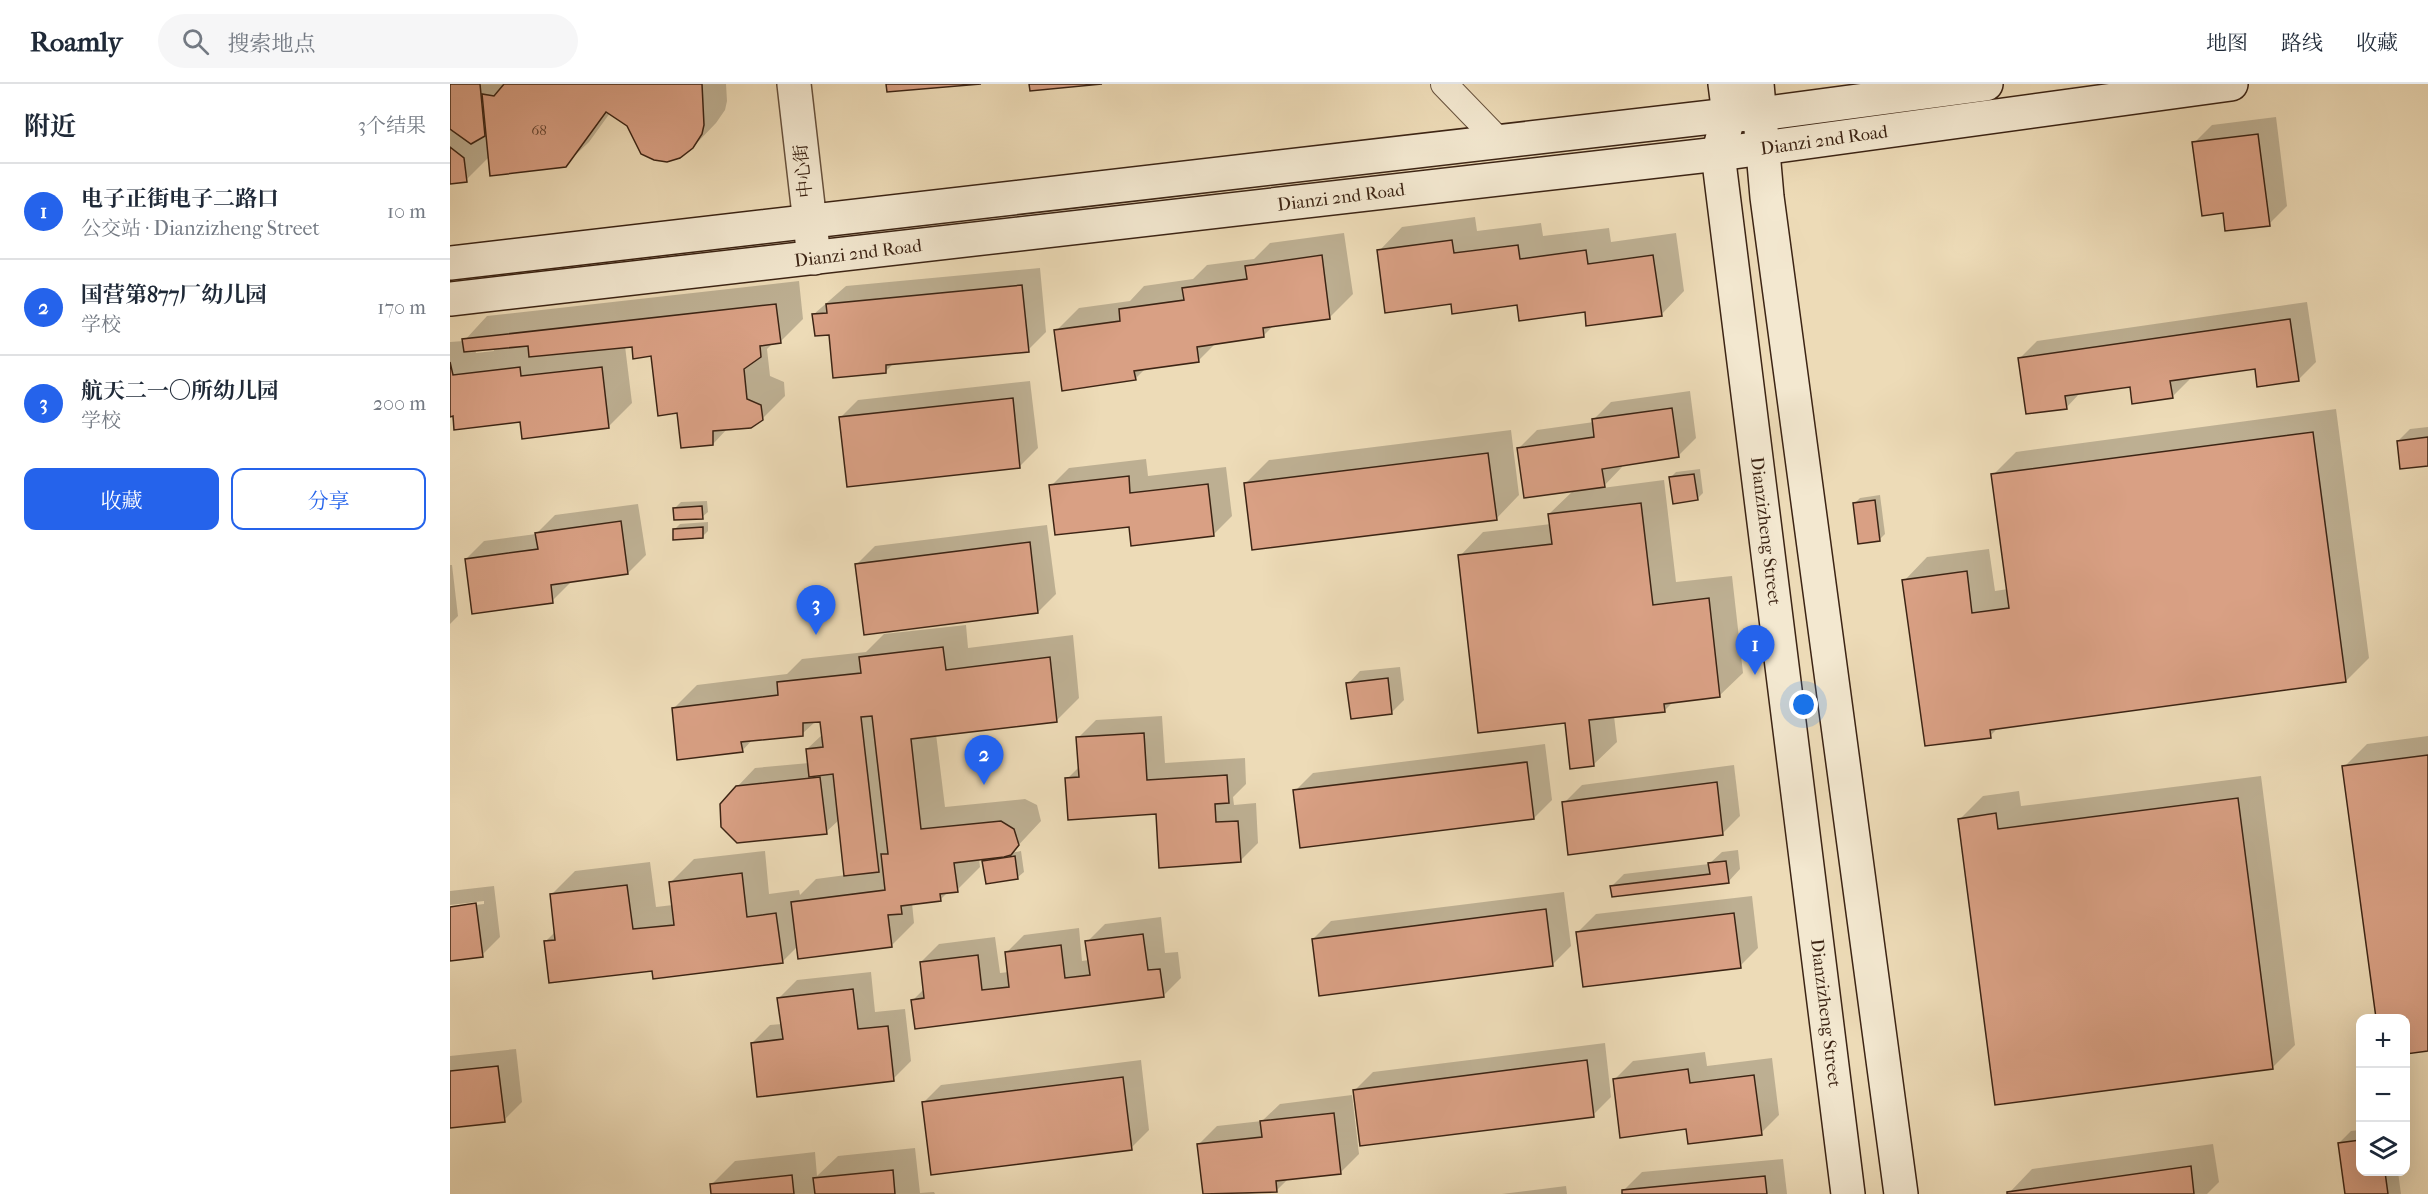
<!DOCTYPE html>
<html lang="zh">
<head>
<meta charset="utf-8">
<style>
  :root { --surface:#fff; --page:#f6f6f7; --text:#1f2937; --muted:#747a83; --line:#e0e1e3; --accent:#2563eb }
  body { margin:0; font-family:"IM FELL French Canon","Noto Serif SC",serif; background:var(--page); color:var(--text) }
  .controls { position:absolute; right:18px; bottom:18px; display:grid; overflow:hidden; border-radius:12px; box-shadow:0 6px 24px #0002 }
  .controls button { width:54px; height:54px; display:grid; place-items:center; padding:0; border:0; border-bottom:2px solid var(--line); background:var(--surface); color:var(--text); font:30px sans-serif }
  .you { position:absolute; left:1354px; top:621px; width:21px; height:21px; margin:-15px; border:4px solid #fff; border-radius:50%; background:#1a73e8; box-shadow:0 0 0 9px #1a73e833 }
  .badge { display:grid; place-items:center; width:39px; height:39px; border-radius:50%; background:var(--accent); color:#fff; font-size:20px; font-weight:700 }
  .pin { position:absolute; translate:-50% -50px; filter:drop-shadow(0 2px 3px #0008) }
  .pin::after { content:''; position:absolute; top:32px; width:21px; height:18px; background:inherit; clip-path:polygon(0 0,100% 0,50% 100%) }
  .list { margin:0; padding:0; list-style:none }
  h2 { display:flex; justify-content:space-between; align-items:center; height:78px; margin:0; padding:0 24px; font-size:26px }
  h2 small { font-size:20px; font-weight:400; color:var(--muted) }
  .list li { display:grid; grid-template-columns:39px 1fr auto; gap:18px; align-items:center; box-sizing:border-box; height:96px; padding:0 24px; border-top:2px solid var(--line) }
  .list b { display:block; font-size:22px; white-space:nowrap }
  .list p { margin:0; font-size:20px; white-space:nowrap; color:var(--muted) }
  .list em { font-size:20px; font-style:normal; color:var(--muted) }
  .actions { display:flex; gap:12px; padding:18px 24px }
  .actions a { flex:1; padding:14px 0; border:2px solid var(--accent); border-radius:12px; text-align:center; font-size:21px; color:var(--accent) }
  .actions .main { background:var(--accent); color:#fff }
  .icon { flex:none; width:33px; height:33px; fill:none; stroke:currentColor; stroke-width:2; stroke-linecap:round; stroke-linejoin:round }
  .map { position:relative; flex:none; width:1978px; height:1110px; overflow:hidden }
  header { display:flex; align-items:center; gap:36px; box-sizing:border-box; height:84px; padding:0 30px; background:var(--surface); border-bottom:2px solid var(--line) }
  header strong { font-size:28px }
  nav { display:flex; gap:33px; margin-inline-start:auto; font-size:21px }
  .search { width:420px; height:54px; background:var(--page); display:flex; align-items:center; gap:15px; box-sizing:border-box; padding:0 21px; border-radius:33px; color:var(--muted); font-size:22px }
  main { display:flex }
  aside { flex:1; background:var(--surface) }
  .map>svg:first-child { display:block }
  .shadow { fill:#0003; fill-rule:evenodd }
  .building { fill:#d9a084; stroke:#3c2414; stroke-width:1.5 }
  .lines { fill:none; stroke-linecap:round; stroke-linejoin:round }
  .minor-casing { stroke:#68523d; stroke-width:28 }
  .tertiary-casing { stroke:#68523d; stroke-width:36 }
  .secondary-casing { stroke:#3c2414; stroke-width:36 }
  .minor { stroke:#f3e8d0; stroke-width:26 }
  .tertiary { stroke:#f3e8d0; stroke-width:33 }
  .secondary { stroke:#f3e8d0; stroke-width:33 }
  .labels { text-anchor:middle; stroke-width:5; stroke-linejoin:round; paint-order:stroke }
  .number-label { font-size:15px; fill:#634330 }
  .street-label { font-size:18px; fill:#3c2414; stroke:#f3e8d0 }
</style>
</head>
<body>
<header>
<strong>Roamly</strong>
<div class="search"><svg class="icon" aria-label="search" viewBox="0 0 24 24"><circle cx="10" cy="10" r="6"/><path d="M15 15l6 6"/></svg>搜索地点</div>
<nav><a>地图</a><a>路线</a><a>收藏</a></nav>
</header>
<main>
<aside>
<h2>附近<small>3个结果</small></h2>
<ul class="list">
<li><span class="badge">1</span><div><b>电子正街电子二路口</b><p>公交站 · Dianzizheng Street</p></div><em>10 m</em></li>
<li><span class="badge">2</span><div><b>国营第877厂幼儿园</b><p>学校</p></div><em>170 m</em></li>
<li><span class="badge">3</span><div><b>航天二一〇所幼儿园</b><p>学校</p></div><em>200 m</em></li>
</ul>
<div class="actions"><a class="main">收藏</a><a>分享</a></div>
</aside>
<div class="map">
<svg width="1978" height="1110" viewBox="0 0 1978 1110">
  <rect width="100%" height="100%" fill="#eddbb7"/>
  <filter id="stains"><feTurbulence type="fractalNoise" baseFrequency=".00333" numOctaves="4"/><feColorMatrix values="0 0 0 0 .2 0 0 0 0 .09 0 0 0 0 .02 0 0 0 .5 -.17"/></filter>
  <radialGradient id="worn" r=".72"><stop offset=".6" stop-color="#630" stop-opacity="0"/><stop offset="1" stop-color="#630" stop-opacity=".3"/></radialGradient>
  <!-- shadow -->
  <g class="shadow">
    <path d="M0,0h276l1,17 -2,9 -9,13 -23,24 -65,-22 -18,-12 -21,29 -24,23 -76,-8 -23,23 -16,2z"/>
    <path d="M1826,33l11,89 -18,18 -45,-13 -30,-68 18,-18z"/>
    <path d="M1025,133l2,14 64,-8 2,13 66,-8 2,14 65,-9 8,58 -23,24 -143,-11 -66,-1 -73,-52 23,-24z"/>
    <path d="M894,149l9,61 -23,23 -55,7 -12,12 -47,7 -17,17 -52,7 -12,12 -79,-48 23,-23 51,-7 14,-15 49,-7 14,-14 47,-6 16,-16z"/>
    <path d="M590,184l6,64 -18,18 -134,13 -8,8 -56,-37 -16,-20 32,-28z"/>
    <path d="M349,197l4,38 -23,23 -7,1 -6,6 3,27 14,6 1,14 -23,23 -34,9 -15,16 -34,-32 -27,-57 -19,-10 -8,1 7,57 -23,23 -159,-11v-73l14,-1 23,-25zM43,264l1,3 -18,2 -1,-4z"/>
    <path d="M1857,218l9,60 -18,18 -42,-13 -66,9v3l-18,18 -41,-12 -50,7 -15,16 -47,-49 18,-18z"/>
    <path d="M580,297l8,67 -18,18 -180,-48 18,-18z"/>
    <path d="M1240,307l6,47 -18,18 -56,8v3l-20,21 62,-8 12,102 56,-6 11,97 -24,23 -45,5 -9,9 -51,6 3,26 -24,23 -133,-209 23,-24 68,-8 -2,-10 25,-24 -55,-42 18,-18 57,-8 -1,-2 18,-18z"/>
    <path d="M1886,325l33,249 -23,23 -347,46 -9,9 -86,-155 23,-24 62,-8 6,42 13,-2 -15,-114 23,-23z"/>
    <path d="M1978,343v37l-30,-23 12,-12z"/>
    <path d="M1061,346l8,65 -23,24 -250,-36 23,-23z"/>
    <path d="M696,375l2,17 78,-9 6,49 -18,18 -163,-48 18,-18z"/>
    <path d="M1250,385l3,24 -6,6 -27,-21 6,-6z"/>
    <path d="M1430,411l5,39 -6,6 -25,-36 6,-6z"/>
    <path d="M257,417l1,11 -6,5 -27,-9 6,-6z"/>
    <path d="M188,420l8,51 -18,18 -58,8v2l-18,18 -86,-42 18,-18 52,-7 19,-19z"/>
    <path d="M258,438v9l-6,6 -28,-7 6,-6z"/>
    <path d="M597,441l9,69 -18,18 -181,-48 18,-18z"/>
    <path d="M0,481h2l6,51 -8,8z"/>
    <path d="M516,541l2,23 105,-13 6,63 -23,23 -120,13 9,73 80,-8 12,6 4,16 -30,32 10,-2 3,21 -6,5 -34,-16 4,-3 -9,1 1,8 -23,23 -9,2 -8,8 -28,3 2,20 -23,23h-93l-16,16 -128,7 -108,-28 10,-10 -4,-37 23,-23 75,-9 6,45 17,-2 -3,-22 24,-24 71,-8 4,43 30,-4 1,5 16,-16 30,-4 -6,-56 -14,13 -89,-45 18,-19 54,-5 -2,-14 16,-15 -2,-14 -5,1 -14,13 -49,5 -11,12 -68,-43 23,-23 90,-11 15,-15 64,-7 18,-18z"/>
    <path d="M950,583l4,33 -12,12 -44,-28 12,-13z"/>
    <path d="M712,632l3,47 80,-5 1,26 -13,13 1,8 22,-2 2,40 -18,18 -83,-48 -90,-34 13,-13 -2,-28 18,-18z"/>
    <path d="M1978,652v313l-22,3v-34h-28l-34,-251 23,-23z"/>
    <path d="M1095,660l7,56 -18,18 -239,-27 18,-18z"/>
    <path d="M1284,681l6,51 -18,18 -158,-31 18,-18z"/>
    <path d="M1811,692l34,269 -23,23 -312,-249 23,-23 36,-5 2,15z"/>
    <path d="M1288,766l2,19 -12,13 -116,4 12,-12 85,-10 13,-12z"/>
    <path d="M44,802l6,51 -18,18 -32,4v-51l34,-4v-3l-34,4v-14z"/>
    <path d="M1114,808l7,54 -18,18 -240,-25 18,-18z"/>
    <path d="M1302,812l6,52 -18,18 -162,-34 18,-18z"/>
    <path d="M711,833l4,36 13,-1 3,26 -18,18 -250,4 12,-12 -4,-26 18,-18 56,-7 5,36 9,-1 -3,-19 18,-18 55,-7 3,33 7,-1 -2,-18 18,-18z"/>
    <path d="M421,888l4,40 30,-3 6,52 -18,18 -141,-36 18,-18 12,-1 -3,-26 18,-18z"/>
    <path d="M1155,959l6,54 -18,18 -238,-25 18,-18z"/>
    <path d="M66,965l6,53 -18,18 -54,7v-71z"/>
    <path d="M1255,968l2,14 65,-8 7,57 -18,18 -74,-6 -72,-48 18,-18z"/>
    <path d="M691,976l8,70 -18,18 -208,-45 18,-18z"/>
    <path d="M902,1011l7,59 -18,18 -52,6 -13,13 -29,3h-42l-6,-50 18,-18 45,-5 18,-17z"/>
    <path d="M1910,1046v42h38l3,22h-55l-7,-51 12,-12z"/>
    <path d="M1763,1060l6,38 -12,12h-199l24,-25z"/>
    <path d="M465,1064l5,45 14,-1 1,2h-222l-1,-10 23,-23 80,-9 2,24 21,-20z"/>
    <path d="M1333,1075l4,35h-163v-4l18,-18z"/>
    <path d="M1116,1102l1,8h-65z"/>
  </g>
  <!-- building -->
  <g class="building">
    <path d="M0,0h30l5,52 -14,8 -21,-15z"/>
    <path d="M54,0h198l2,41 -2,9 -9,14 -13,10 -13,4 -13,-2 -13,-6 -14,-28 -21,-14 -40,55 -76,9 -8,-82 12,2z"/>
    <path d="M436,0h95l-94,8z"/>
    <path d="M579,0h73l-72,7z"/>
    <path d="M1808,50l12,92 -45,5 -2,-18 -21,3 -10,-74z"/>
    <path d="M0,63l14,11 3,24 -17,2z"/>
    <path d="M1002,156l2,13 64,-8 2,14 66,-9 2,14 65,-9 9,61 -76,10 -1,-14 -66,9 -2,-16 -65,9 -1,-10 -66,9 -8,-63z"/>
    <path d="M872,171l8,64 -67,9 1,9 -67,10 2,15 -65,9 2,9 -74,11 -8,-61 66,-9 -1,-12 65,-9 -2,-12 65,-9 -2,-13z"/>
    <path d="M572,201l7,67 -143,13v8l-53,5 -4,-43 -14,1 -3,-22 15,-1 -1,-9z"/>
    <path d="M326,220l5,39 -21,3 1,11 -17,12 3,30 14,6 2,15 -12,8 -38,3v14l-32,3 -4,-35 -19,3 -7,-60 -18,3 -1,-12 -103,10 -1,-11 -64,6 -2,-13z"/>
    <path d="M1840,235l9,62 -42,6 -2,-18 -85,12 3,17 -41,6 -2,-17 -65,9 2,13 -41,5 -8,-56z"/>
    <path d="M0,278l3,13 67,-8 1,9 81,-9 7,61 -87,11 -2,-17 -66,8 -1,-14 -3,1z"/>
    <path d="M563,314l7,70 -173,19 -8,-70z"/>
    <path d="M1222,324l7,49 -77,12 3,18 -81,11 -7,-50 77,-11 -2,-18z"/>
    <path d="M1863,348l33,250 -356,48 1,8 -66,8 -23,-166 65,-9 5,42 37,-5 -18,-134z"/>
    <path d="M1978,353v29l-28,3 -3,-28z"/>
    <path d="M1038,369l9,67 -245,30 -8,-67z"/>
    <path d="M1244,390l4,26 -25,4 -4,-27z"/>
    <path d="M679,392l1,17 78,-9 6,52 -83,10 -2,-19 -74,8 -6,-50z"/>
    <path d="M1425,416l5,41 -22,3 -5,-41z"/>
    <path d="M1191,419l12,102 56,-7 11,99 -56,7 1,8 -76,8 5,46 -24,3 -5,-46 -87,10 -20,-178 94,-11 -4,-30z"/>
    <path d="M252,422l1,13 -29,1 -1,-12z"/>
    <path d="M171,437l7,53 -77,11 2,18 -81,11 -7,-55 73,-10 -3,-16z"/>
    <path d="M253,443v11l-30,2v-11z"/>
    <path d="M580,458l8,71 -174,22 -9,-71z"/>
    <path d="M493,563l3,23 104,-13 7,65 -146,17 10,90 80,-8 13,8 5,16 -8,10 -7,2 -50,6 4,29 -18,2 1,7 -40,5 1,8 -14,1 4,32 -94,12 -7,-57 94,-12 -4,-36h7l-16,-138 -11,1 18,155 -35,4 -11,-102 -24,3 -3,-28 17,-2 -3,-25 -17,1v13l-62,6 2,10 -66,8 -5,-52 106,-13 -1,-13 84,-9 -2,-16z"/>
    <path d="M938,594l4,36 -41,5 -5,-36z"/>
    <path d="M694,649l3,47 80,-5 2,28 -14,1 1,18 22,-1 3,41 -82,6 -3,-54 -88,6 -3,-42 14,-1 -3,-40z"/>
    <path d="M1978,671v296l-22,3v-36h-30l-34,-252z"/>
    <path d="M1077,678l7,57 -234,29 -7,-58z"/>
    <path d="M370,693l7,57 -90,9 -16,-16 -1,-23 16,-18z"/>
    <path d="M1267,698l6,53 -155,20 -6,-53z"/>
    <path d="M1788,714l35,271 -278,36 -37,-286 38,-6 2,16z"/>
    <path d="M565,772l3,23 -32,5 -4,-23z"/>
    <path d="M1276,777l3,22 -117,14 -2,-11 100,-12 -2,-11z"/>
    <path d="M292,789l5,44 29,-4 7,50 -130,16 -1,-8 -103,12 -5,-42 11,-1 -5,-46 77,-9 6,44 41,-4 -5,-43z"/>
    <path d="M26,819l7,54 -33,4v-54z"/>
    <path d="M1096,825l7,57 -234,30 -7,-57z"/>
    <path d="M1284,829l7,55 -158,19 -7,-55z"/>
    <path d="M693,850l5,36 12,-1 4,28 -249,32 -4,-29 13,-2 -4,-36 58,-7 4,35 27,-3 -4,-35 56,-7 4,33 25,-3 -5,-34z"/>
    <path d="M403,905l5,40 30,-3 6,55 -137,16 -6,-54 32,-4 -6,-41z"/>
    <path d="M1137,976l7,57 -234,29 -7,-56z"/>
    <path d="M48,982l7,56 -55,6v-57z"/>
    <path d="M1238,985l2,14 64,-8 8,60 -74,9 -2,-15 -66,9 -7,-59z"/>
    <path d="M673,993l9,73 -201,25 -9,-73z"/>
    <path d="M884,1029l7,61 -65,7 1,11 -74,2 -6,-50 65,-7 -2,-16z"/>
    <path d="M1910,1056v32h25l3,22h-43l-7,-51z"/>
    <path d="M1741,1082l3,28h-187v-2z"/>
    <path d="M443,1086l2,24h-80l-2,-16z"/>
    <path d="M342,1091l2,19h-83l-1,-10z"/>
    <path d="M1315,1092l2,18h-145v-4z"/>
  </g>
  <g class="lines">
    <defs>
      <path id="minor" d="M994,0l56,58"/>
      <path id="tertiary" d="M344,0l20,174"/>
      <g id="secondary">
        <path d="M1275,0l4,31 -11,39 130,1040"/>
        <path d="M1307,0l10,113 134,997"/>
        <path d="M0,179l1279,-148 31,-1 226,-30"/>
        <path d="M0,215l1268,-145 513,-70"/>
      </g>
    </defs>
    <!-- minor casing -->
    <use href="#minor" class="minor-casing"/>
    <!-- tertiary casing -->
    <use href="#tertiary" class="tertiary-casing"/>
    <!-- secondary casing -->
    <use href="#secondary" class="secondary-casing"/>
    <!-- minor -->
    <use href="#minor" class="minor"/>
    <!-- tertiary -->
    <use href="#tertiary" class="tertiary"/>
    <!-- secondary -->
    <use href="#secondary" class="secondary"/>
  </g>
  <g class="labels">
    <!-- number labels -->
    <g class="number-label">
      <text x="89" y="51">68</text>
    </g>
    <!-- street labels -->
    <g class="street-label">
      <text transform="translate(1374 56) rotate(-8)" y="6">Dianzi 2nd Road</text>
      <text transform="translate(353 87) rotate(-96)" y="6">中心街</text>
      <text transform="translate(891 113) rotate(-7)" y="6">Dianzi 2nd Road</text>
      <text transform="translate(408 169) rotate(-7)" y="6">Dianzi 2nd Road</text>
      <text transform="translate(1316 447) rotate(83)" y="6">Dianzizheng Street</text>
      <text transform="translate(1376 929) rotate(83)" y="6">Dianzizheng Street</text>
    </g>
  </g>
  <rect width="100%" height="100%" filter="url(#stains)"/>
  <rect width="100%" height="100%" fill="url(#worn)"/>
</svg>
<div class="controls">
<button>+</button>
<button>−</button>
<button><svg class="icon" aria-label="layers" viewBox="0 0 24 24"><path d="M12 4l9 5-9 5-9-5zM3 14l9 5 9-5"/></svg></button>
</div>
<div class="you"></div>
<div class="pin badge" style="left:1305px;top:591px">1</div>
<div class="pin badge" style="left:534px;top:701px">2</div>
<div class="pin badge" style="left:366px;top:551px">3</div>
</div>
</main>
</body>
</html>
